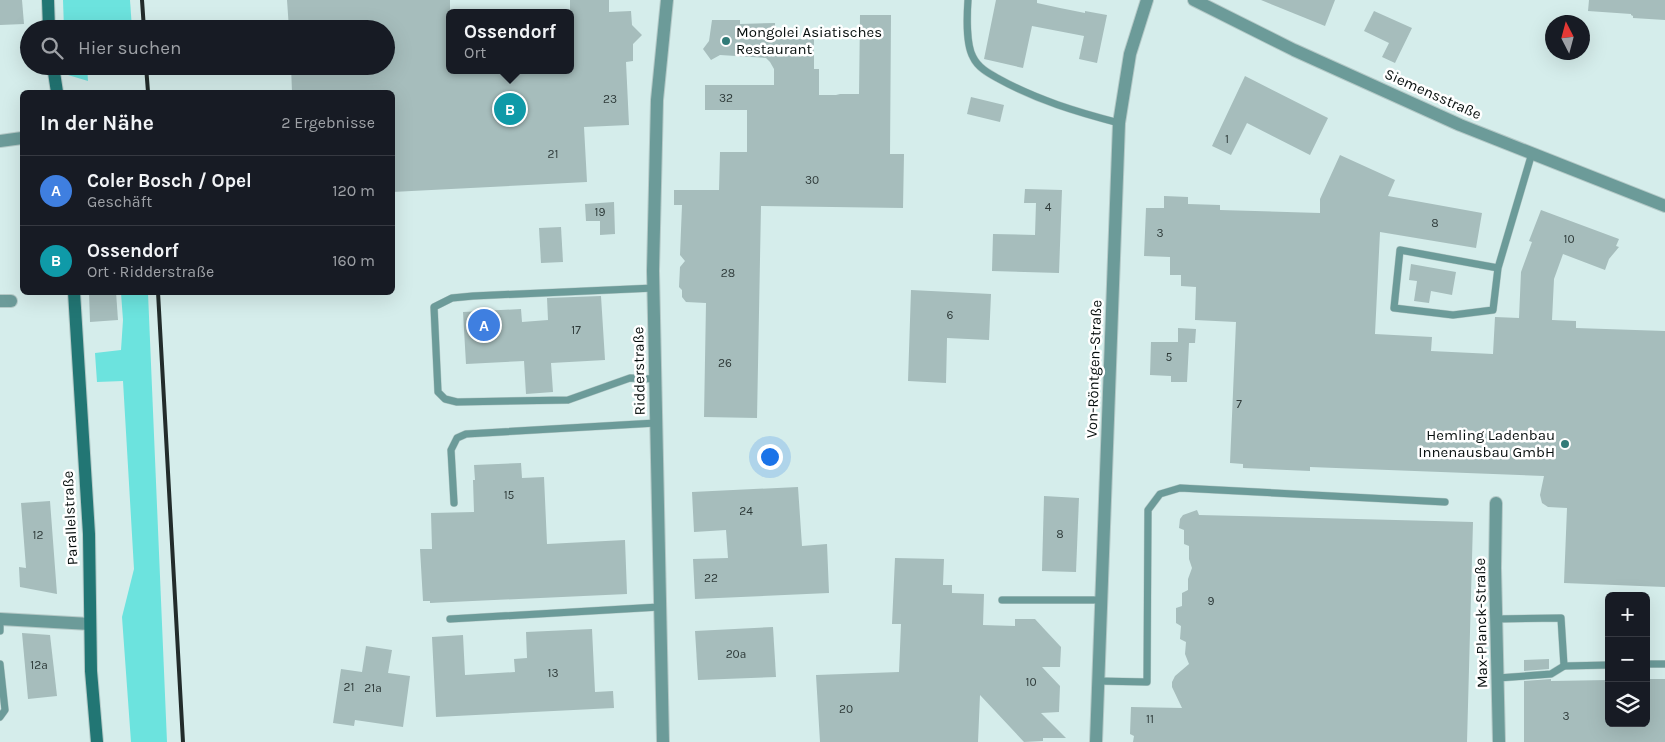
<!DOCTYPE html>
<html lang="de">
<head>
<meta charset="utf-8">
<style>
  :root { --surface:#171b24; --page:#242831; --text:#f1f3f6; --muted:#9ea1a6; --line:#363941; --accent:#327b78 }
  body { margin:0; font-family:Karla,sans-serif; background:var(--page); color:var(--text) }
  .controls { position:absolute; right:15px; bottom:15px; display:grid; overflow:hidden; border-radius:8px; box-shadow:0 5px 20px #0002 }
  .controls button { width:45px; height:45px; display:grid; place-items:center; padding:0; border:0; border-bottom:1px solid var(--line); background:var(--surface); color:var(--text); font:25px sans-serif }
  .compass { position:absolute; left:1545px; top:15px; width:45px; height:45px; border-radius:50%; background:var(--surface); box-shadow:0 5px 20px #0002; rotate:354deg }
  .you { position:absolute; left:769px; top:456px; width:18px; height:18px; margin:-12px; border:4px solid #fff; border-radius:50%; background:#1a73e8; box-shadow:0 0 0 8px #1a73e833 }
  .badge { display:grid; place-items:center; width:32px; height:32px; border-radius:50%; background:var(--accent); color:#fff; font-size:16px; font-weight:700 }
  .pin { position:absolute; translate:-50% -50%; border:2px solid #fff; box-shadow:0 1px 5px #0006 }
  .popup { position:absolute; left:446px; top:9px; width:128px; height:65px; box-sizing:border-box; display:grid; place-content:center; border-radius:8px; background:var(--surface); filter:drop-shadow(0 1px 4px #0005); font-size:16px; white-space:nowrap; color:var(--muted) }
  .popup b { font-size:19px; color:var(--text) }
  .popup::after { content:''; position:absolute; left:50%; top:100%; margin-left:-10px; border:10px solid transparent; border-top-color:var(--surface) }
  .list { margin:0; padding:0; list-style:none }
  h2 { display:flex; justify-content:space-between; align-items:center; height:65px; margin:0; padding:0 20px; font-size:21px }
  h2 small { font-size:16px; font-weight:400; color:var(--muted) }
  .list li { display:grid; grid-template-columns:32px 1fr auto; gap:15px; align-items:center; box-sizing:border-box; height:70px; padding:0 20px; border-top:1px solid var(--line) }
  .list b { display:block; font-size:19px; white-space:nowrap }
  .list p { margin:0; font-size:16px; white-space:nowrap; color:var(--muted) }
  .list em { font-size:16px; font-style:normal; color:var(--muted) }
  .icon { flex:none; width:28px; height:28px; fill:none; stroke:currentColor; stroke-width:2; stroke-linecap:round; stroke-linejoin:round }
  .map { position:relative; flex:none; width:1665px; height:742px; overflow:hidden }
  .search { position:absolute; background:var(--surface); box-shadow:0 5px 20px #0002; left:20px; top:20px; width:375px; height:55px; display:flex; align-items:center; gap:12px; box-sizing:border-box; padding:0 18px; border-radius:28px; color:var(--muted); font-size:19px }
  .panel { position:absolute; background:var(--surface); box-shadow:0 5px 20px #0002; left:20px; top:90px; width:375px; height:205px; border-radius:8px }
  .map>svg:first-child { display:block }
  .green { fill:#6ce3de }
  .building { fill:#a6bdbc }
  .lines { fill:none; stroke-linecap:round; stroke-linejoin:round }
  .lane-casing { stroke:#b4c9c7; stroke-width:8 }
  .street-casing { stroke:#b4c9c7; stroke-width:14 }
  .secondary-casing { stroke:#b4c9c7; stroke-width:14 }
  .lane { stroke:#6c9b99; stroke-width:7 }
  .street { stroke:#6c9b99; stroke-width:12 }
  .secondary { stroke:#227674; stroke-width:12 }
  .rail { stroke:#222c2b; stroke-width:4 }
  .poi-dot { fill:#327b78; stroke:#fff; stroke-width:2 }
  .labels { text-anchor:middle; stroke-width:5; stroke-linejoin:round; paint-order:stroke }
  .number-label { font-size:12px; fill:#2e3a39 }
  .poi-label { font-size:15px; fill:#060e0d; stroke:#fff; text-anchor:start }
  .street-label { font-size:15px; fill:#060e0d; stroke:#fff }
</style>
</head>
<body>
<div class="map">
<svg width="1665" height="742" viewBox="0 0 1665 742">
  <rect width="100%" height="100%" fill="#d5edeb"/>
  <!-- green -->
  <g class="green">
    <path d="M63,0h67l2,29h-68z"/>
    <path d="M67,66h20l1,15 -20,-6z"/>
    <path d="M121,293h27l19,449h-36l-9,-125 12,-48 -11,-188 -26,1 -2,-29 26,-3 2,-30z"/>
  </g>
  <!-- building -->
  <g class="building">
    <path d="M0,0h22l2,24 -24,1z"/>
    <path d="M287,0h163v70h120v-70h39v12l22,-1 1,14 10,10 -9,9v17l-7,1 3,63 -45,2 3,55 -195,10v-100h-100l-1,-26h95v-37h-97z"/>
    <path d="M996,0h41v3l23,5 25,5v-2l22,4 -10,48 -18,-4 5,-23 -52,-10 -9,42 -39,-9z"/>
    <path d="M1261,0h74l-10,26z"/>
    <path d="M1589,0h76v20l-32,-2v-2l-2,-1v-1l-43,-3z"/>
    <path d="M1374,11l38,17 -17,35 -13,-6 7,-14 -25,-12z"/>
    <path d="M860,15h31l-1,139h14l-1,54 -142,-2 -4,212 -53,-1 2,-114 -20,-1 -4,-5v-7l-3,-3 1,-20 5,-6 -5,-6 2,-50h-8v-15h45l1,-38h27v-42h-42v-25h69v-16l-4,-7 -4,-4 -46,-3 -9,5 -8,-11 6,-8 3,-21h28v4l35,-1v16h39v30h5v26h17l4,-1h19z"/>
    <path d="M1245,76l83,42 -18,37 -63,-32 -16,32 -19,-9z"/>
    <path d="M971,97l33,8 -4,17 -33,-8z"/>
    <path d="M1340,155l55,25 -7,16 94,17 -6,35 -96,-16 -5,102 57,3 -1,14 62,3 2,-37 24,1 2,-46 11,-30 -3,-1 12,-31 78,29 -3,7 3,1 -10,12 -4,11 -42,-16 -9,25 -2,41 24,1v7l89,3v256l-101,-4 3,-75 -19,-1 -6,-4 -2,-8 4,-19 -234,-9v4l-67,-3v-4l-13,-1 6,-141 -41,-2 1,-33 -15,-1v-11h-11v-18l-26,-1 2,-48h18v-12l24,1v7l32,1v5l100,3v-14z"/>
    <path d="M1025,189l37,1 -3,83 -67,-2 1,-37 42,1 1,-32h-12z"/>
    <path d="M614,202l1,32 -15,1v-14h-14l-1,-17z"/>
    <path d="M561,227l2,35 -22,1 -2,-35z"/>
    <path d="M1411,264l45,8 -4,23 -21,-4 -2,12 -15,-2 3,-20 -8,-1z"/>
    <path d="M911,290l80,4 -2,46 -42,-2 -1,45 -38,-2z"/>
    <path d="M89,292h27l2,28 -28,2z"/>
    <path d="M601,296l4,64 -54,3 2,29 -27,2 -2,-33 -58,3 -3,-52 58,-3 1,13 26,-2 -1,-22z"/>
    <path d="M1178,328l18,1 -1,14h-6l-2,39h-16v-6l-21,-1 1,-33h27z"/>
    <path d="M521,463l1,15 22,-1 3,67 78,-4 2,54 -197,9v-2h-7l-3,-52h12l-1,-36 43,-1 -1,-32h2l-1,-15z"/>
    <path d="M798,487l4,59 25,-2 2,49 -134,6 -2,-40 35,-1 -2,-28 -32,2 -2,-40z"/>
    <path d="M1044,496l35,2 -3,74 -34,-1z"/>
    <path d="M50,501l7,93 -37,-7 -1,-20 7,1 -5,-65z"/>
    <path d="M1197,510l2,5 274,7 -6,220h-334l1,-6 -4,-2 1,-27 51,1 -10,-21v-5l3,-6 14,-12 -4,-10 1,-12 -6,-3 1,-13 -5,-3v-15l6,-2v-13l6,-3v-11l4,-11 -3,-9v-13l-5,-2v-14l-5,-2 1,-9 3,-4z"/>
    <path d="M895,558l49,1 -1,26h9v8l32,1 -1,31 32,1v-7h20l11,12 15,16 -1,20h-18l18,19 -1,26 -18,1 25,25h-23v3l-19,1 -44,-47 -2,47h-158l-4,-67 83,-3 2,-48h-9z"/>
    <path d="M773,627l3,50 -78,3 -3,-49z"/>
    <path d="M592,629l3,63 18,-1 1,17 -178,9 -4,-80 31,-2 2,40 50,-3 -1,-13 13,-1 -1,-26z"/>
    <path d="M22,633l28,2 7,61 -29,3z"/>
    <path d="M366,646l26,4 -4,23 22,3 -7,51 -48,-7 -1,6 -21,-3 8,-54 21,3z"/>
    <path d="M1549,659v10l-25,2v-11z"/>
    <path d="M1551,679v2l58,-1v43h37v-44h19v63h-141v-61z"/>
  </g>
  <g class="lines">
    <defs>
      <g id="lane">
        <path d="M968,0c-1,14 -2,45 5,57 5,11 17,17 26,22 38,21 78,33 120,44"/>
        <path d="M1498,268l-98,-18 -6,58 59,7 40,-5 5,-42 34,-115"/>
        <path d="M654,288l-181,8 -21,2 -18,9 4,85 7,7 12,3 111,-2 62,-22 25,1"/>
        <path d="M454,503l-3,-53 6,-12 9,-4 190,-11"/>
        <path d="M1002,600h99"/>
        <path d="M450,619l209,-12"/>
        <path d="M1496,619l65,-1 3,48"/>
        <path d="M0,631v-12"/>
        <path d="M0,664l5,46 -5,7"/>
        <path d="M1646,664h19"/>
        <path d="M1498,678l53,-4 13,-8 45,-1"/>
        <path d="M1098,681l49,1 1,-172 12,-16 20,-6 265,14"/>
      </g>
      <g id="street">
        <path d="M1194,0l100,50 166,75 205,81"/>
        <path d="M0,141l22,-3"/>
        <path d="M0,301h11"/>
        <path d="M1496,503l-1,65 4,174"/>
        <path d="M0,619l90,5"/>
        <path d="M663,742l-10,-471 4,-171 10,-100"/>
        <path d="M1096,742l23,-619 11,-69 17,-54"/>
      </g>
      <g id="secondary">
        <path d="M48,0l1,29"/>
        <path d="M53,66l4,26"/>
        <path d="M74,292l15,242 2,137 6,71"/>
      </g>
    </defs>
    <!-- lane casing -->
    <use href="#lane" class="lane-casing"/>
    <!-- street casing -->
    <use href="#street" class="street-casing"/>
    <!-- secondary casing -->
    <use href="#secondary" class="secondary-casing"/>
    <!-- lane -->
    <use href="#lane" class="lane"/>
    <!-- street -->
    <use href="#street" class="street"/>
    <!-- secondary -->
    <use href="#secondary" class="secondary"/>
    <!-- rail -->
    <g class="rail">
      <path d="M142,0l2,29"/>
      <path d="M146,66l2,26"/>
      <path d="M158,292l25,450"/>
    </g>
  </g>
  <!-- markers -->
  <g class="poi-dot">
    <circle cx="726" cy="41" r="5"/>
    <circle cx="1565" cy="444" r="5"/>
  </g>
  <g class="labels">
    <!-- number labels -->
    <g class="number-label">
      <text x="726" y="102">32</text>
      <text x="610" y="103">23</text>
      <text x="1227" y="143">1</text>
      <text x="553" y="158">21</text>
      <text x="812" y="184">30</text>
      <text x="1048" y="211">4</text>
      <text x="600" y="216">19</text>
      <text x="1435" y="227">8</text>
      <text x="1160" y="237">3</text>
      <text x="1569" y="243">10</text>
      <text x="728" y="277">28</text>
      <text x="950" y="319">6</text>
      <text x="576" y="334">17</text>
      <text x="1169" y="361">5</text>
      <text x="725" y="367">26</text>
      <text x="1239" y="408">7</text>
      <text x="509" y="499">15</text>
      <text x="746" y="515">24</text>
      <text x="1060" y="538">8</text>
      <text x="38" y="539">12</text>
      <text x="711" y="582">22</text>
      <text x="1211" y="605">9</text>
      <text x="736" y="658">20a</text>
      <text x="39" y="669">12a</text>
      <text x="553" y="677">13</text>
      <text x="1031" y="686">10</text>
      <text x="349" y="691">21</text>
      <text x="373" y="692">21a</text>
      <text x="846" y="713">20</text>
      <text x="1566" y="720">3</text>
      <text x="1150" y="723">11</text>
    </g>
    <!-- poi labels -->
    <g class="poi-label">
      <text x="736" y="37">Mongolei Asiatisches<tspan x="736" dy="17">Restaurant</tspan></text>
      <text x="1555" y="440" text-anchor="end">Hemling Ladenbau<tspan x="1555" dy="17">Innenausbau GmbH</tspan></text>
    </g>
    <!-- street labels -->
    <g class="street-label">
      <text transform="translate(1433 94) rotate(24)" y="5">Siemensstraße</text>
      <text transform="translate(1094 369) rotate(-88)" y="5">Von-Röntgen-Straße</text>
      <text transform="translate(639 371) rotate(-91)" y="5">Ridderstraße</text>
      <text transform="translate(70 518) rotate(-93)" y="5">Parallelstraße</text>
      <text transform="translate(1481 623) rotate(-91)" y="5">Max-Planck-Straße</text>
    </g>
  </g>
</svg>
<div class="controls">
<button>+</button>
<button>−</button>
<button><svg class="icon" aria-label="layers" viewBox="0 0 24 24"><path d="M12 4l9 5-9 5-9-5zM3 14l9 5 9-5"/></svg></button>
</div>
<svg class="compass" viewBox="-18 -18 36 36"><path d="M0-13l5 13h-10z" fill="#e53935"/><path d="M0 13l5-13h-10z" fill="#9ea1a6"/></svg>
<div class="you"></div>
<div class="pin badge" style="left:484px;top:325px;background:#3f7fe0">A</div>
<div class="pin badge" style="left:510px;top:109px;background:#0f9aa8">B</div>
<div class="popup"><b>Ossendorf</b>Ort</div>
<div class="search"><svg class="icon" aria-label="search" viewBox="0 0 24 24"><circle cx="10" cy="10" r="6"/><path d="M15 15l6 6"/></svg>Hier suchen</div>
<section class="panel">
<h2>In der Nähe<small>2 Ergebnisse</small></h2>
<ul class="list">
<li><span class="badge" style="background:#3f7fe0">A</span><div><b>Coler Bosch / Opel</b><p>Geschäft</p></div><em>120 m</em></li>
<li><span class="badge" style="background:#0f9aa8">B</span><div><b>Ossendorf</b><p>Ort · Ridderstraße</p></div><em>160 m</em></li>
</ul>
</section>
</div>
</body>
</html>
